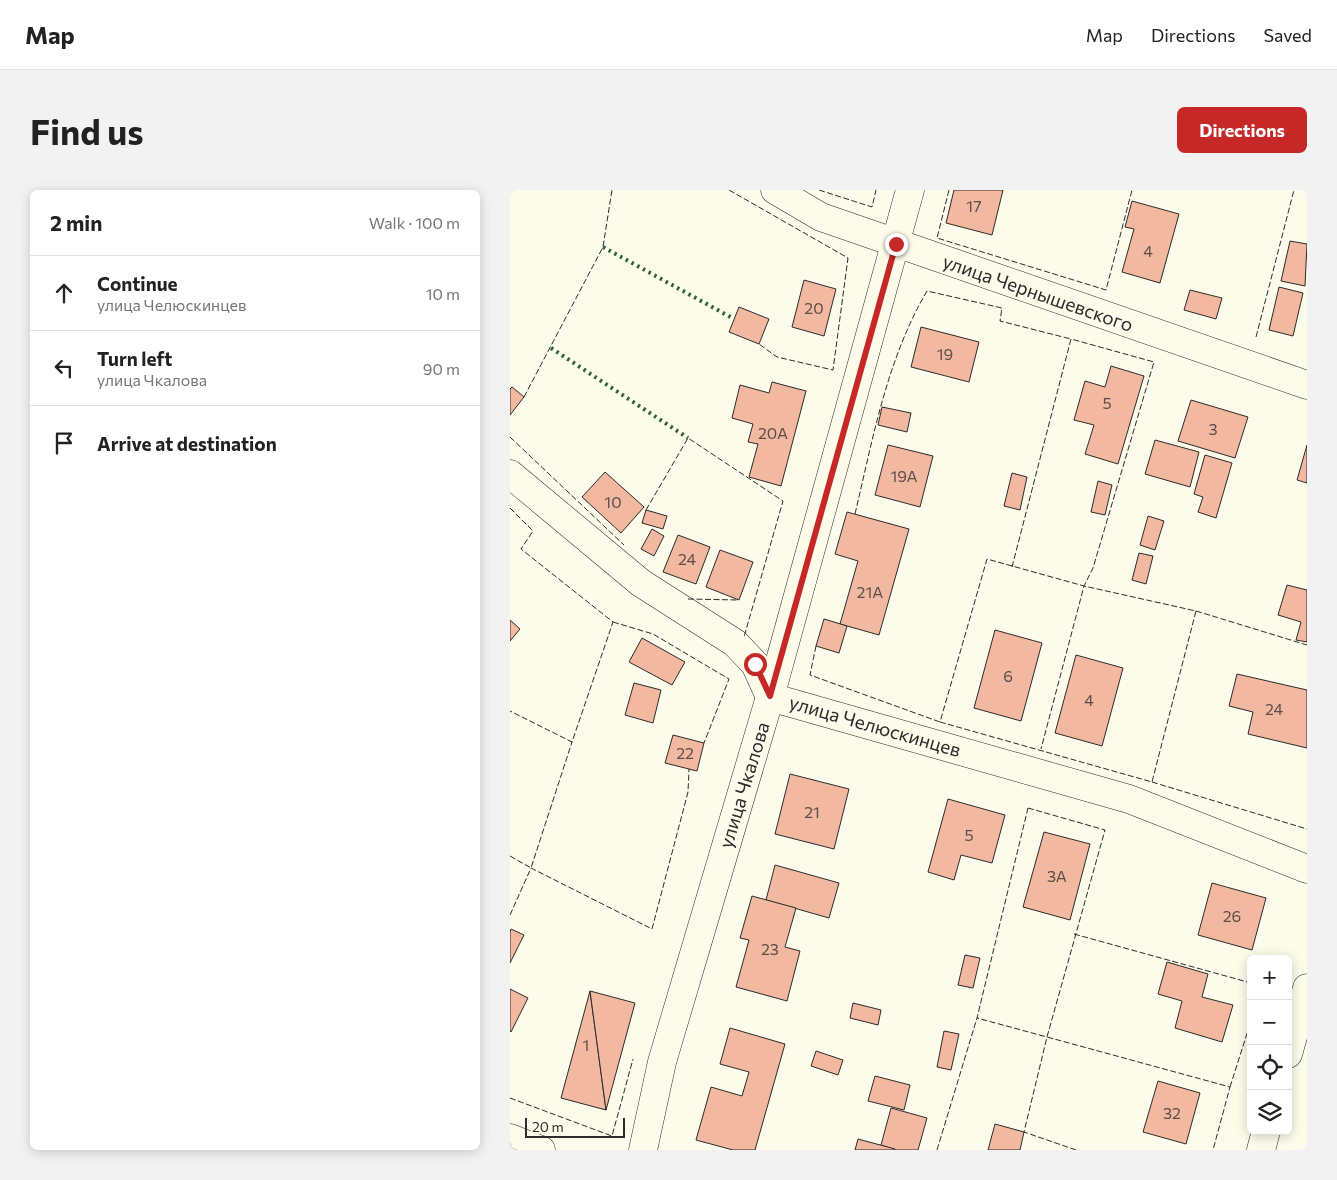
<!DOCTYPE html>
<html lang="en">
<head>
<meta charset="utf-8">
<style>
  :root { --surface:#fff; --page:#f2f2f2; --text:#222; --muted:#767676; --line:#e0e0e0; --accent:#c62828 }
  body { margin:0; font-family:Commissioner,sans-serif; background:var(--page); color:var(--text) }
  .controls { position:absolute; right:15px; bottom:15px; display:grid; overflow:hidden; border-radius:8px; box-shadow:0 2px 12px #0003 }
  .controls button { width:45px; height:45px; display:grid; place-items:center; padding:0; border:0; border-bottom:1px solid var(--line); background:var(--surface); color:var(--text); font:25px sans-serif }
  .scale { position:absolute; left:15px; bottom:12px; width:100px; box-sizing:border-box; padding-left:5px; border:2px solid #2b2b2b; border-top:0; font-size:14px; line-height:18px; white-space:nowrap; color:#2b2b2b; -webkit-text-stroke:4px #fdfbea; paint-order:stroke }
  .stop { position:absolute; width:15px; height:15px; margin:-11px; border:4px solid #c62828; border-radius:50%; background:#fff }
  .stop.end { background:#c62828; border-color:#fff; box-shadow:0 1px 5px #0008 }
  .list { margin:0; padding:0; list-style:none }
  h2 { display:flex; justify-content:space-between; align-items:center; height:65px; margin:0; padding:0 20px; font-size:21px }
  h2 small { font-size:16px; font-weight:400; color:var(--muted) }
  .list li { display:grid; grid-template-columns:32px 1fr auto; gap:15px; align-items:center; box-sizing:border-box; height:75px; padding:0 20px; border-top:1px solid var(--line) }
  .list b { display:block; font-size:19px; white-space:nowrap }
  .list p { margin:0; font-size:16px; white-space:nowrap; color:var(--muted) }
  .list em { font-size:16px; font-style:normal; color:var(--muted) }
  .icon { flex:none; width:28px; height:28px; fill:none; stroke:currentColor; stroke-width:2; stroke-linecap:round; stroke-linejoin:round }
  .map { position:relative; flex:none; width:797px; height:960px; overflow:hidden; border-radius:8px }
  header { display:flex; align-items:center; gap:30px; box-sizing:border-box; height:70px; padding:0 25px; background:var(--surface); border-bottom:1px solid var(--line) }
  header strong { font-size:24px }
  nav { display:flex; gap:28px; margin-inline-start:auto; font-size:18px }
  .intro { display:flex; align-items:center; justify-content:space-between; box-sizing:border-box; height:120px; padding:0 30px }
  h1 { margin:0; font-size:35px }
  .button { padding:12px 22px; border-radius:8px; background:var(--accent); color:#fff; font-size:18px; font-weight:700 }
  main { display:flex; gap:30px; padding:0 30px }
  aside { flex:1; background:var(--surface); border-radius:8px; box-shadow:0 2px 12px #0003 }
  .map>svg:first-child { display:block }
  .building { fill:#f2b8a0; stroke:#2b2b2b }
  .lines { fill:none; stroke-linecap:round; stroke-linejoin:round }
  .street-casing { stroke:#2b2b2b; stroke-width:29 }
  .street { stroke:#fdfbea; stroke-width:28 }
  .hedge { stroke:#34623c; stroke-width:4; stroke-dasharray:2.5 4; stroke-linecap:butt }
  .fence { stroke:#2b2b2b; stroke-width:1; stroke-dasharray:6 2.5; stroke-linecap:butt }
  .route { stroke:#c62828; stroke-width:6 }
  .labels { text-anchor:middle; stroke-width:4; stroke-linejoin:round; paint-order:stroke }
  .number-label { font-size:16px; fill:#5d4e48 }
  .street-label { font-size:19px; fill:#2b2b2b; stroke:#fdfbea }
</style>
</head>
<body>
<header>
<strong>Map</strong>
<nav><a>Map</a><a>Directions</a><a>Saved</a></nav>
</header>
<div class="intro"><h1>Find us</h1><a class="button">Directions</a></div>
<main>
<aside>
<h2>2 min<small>Walk · 100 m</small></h2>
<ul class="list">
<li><svg class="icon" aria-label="ahead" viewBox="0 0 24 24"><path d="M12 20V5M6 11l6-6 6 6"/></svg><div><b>Continue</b><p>улица Челюскинцев</p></div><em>10 m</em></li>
<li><svg class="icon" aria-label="left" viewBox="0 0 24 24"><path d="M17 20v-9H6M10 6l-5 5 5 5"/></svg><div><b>Turn left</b><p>улица Чкалова</p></div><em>90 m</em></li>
<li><svg class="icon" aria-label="arrive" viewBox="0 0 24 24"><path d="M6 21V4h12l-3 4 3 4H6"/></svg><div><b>Arrive at destination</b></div></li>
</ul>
</aside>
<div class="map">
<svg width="797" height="960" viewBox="0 0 797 960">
  <rect width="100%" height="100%" fill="#fdfbea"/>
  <!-- building -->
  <g class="building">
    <path d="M444,0h49l-11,45 -46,-12z"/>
    <path d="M622,11l47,13 -19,69 -38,-11 12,-43 -9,-2z"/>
    <path d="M780,51l17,3 -2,42 -24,-5z"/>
    <path d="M294,90l32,9 -12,47 -32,-9z"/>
    <path d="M769,97l24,6 -10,43 -24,-6z"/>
    <path d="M680,100l32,8 -6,21 -32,-9z"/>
    <path d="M229,117l30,12 -10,25 -30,-12z"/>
    <path d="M411,137l58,15 -10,40 -58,-15z"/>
    <path d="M601,176l33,10 -26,88 -33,-10 9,-29 -20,-5 11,-39 20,6z"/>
    <path d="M262,192l34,9 -25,95 -32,-9 9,-33 -10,-2 5,-18 -21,-6 8,-33 29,8z"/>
    <path d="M2,197l12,10 -14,18v-26z"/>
    <path d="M681,210l57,17 -13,41 -57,-17z"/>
    <path d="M372,217l29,6 -4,19 -29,-7z"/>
    <path d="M645,250l44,12 -9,35 -45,-13z"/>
    <path d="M378,255l45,11 -13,51 -45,-12z"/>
    <path d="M797,255v38l-10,-3z"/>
    <path d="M695,265l27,8 -16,55 -18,-6 5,-15 -9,-3z"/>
    <path d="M95,282l39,35 -23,26 -39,-36z"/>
    <path d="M502,283l15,4 -7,33 -16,-4z"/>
    <path d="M588,291l14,4 -7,30 -14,-3z"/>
    <path d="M136,320l21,6 -4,13 -21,-6z"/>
    <path d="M337,322l62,17 -30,106 -39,-11 18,-63 -23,-7z"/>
    <path d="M638,326l16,5 -9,29 -15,-5z"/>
    <path d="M142,339l12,7 -10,20 -13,-7z"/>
    <path d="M168,345l32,12 -14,37 -33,-12z"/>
    <path d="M210,360l33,12 -14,38 -33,-13z"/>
    <path d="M629,363l14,3 -7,28 -14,-4z"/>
    <path d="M777,395l20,5v52l-11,-2 5,-18 -23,-7z"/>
    <path d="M314,429l23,7 -8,27 -23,-7z"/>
    <path d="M0,430l10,9 -10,12z"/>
    <path d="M485,440l47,13 -21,78 -47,-13z"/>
    <path d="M132,448l43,24 -13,23 -43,-23z"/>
    <path d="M566,465l47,13 -21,78 -47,-13z"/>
    <path d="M727,484l70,16v58l-59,-14 5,-22 -24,-6z"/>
    <path d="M124,493l27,7 -8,33 -28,-8z"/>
    <path d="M163,545l31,8 -7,28 -32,-8z"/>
    <path d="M280,584l59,15 -15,60 -59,-15z"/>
    <path d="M438,609l57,16 -13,48 -31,-8 -7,25 -26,-8z"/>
    <path d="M534,642l46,12 -20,76 -47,-13z"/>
    <path d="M265,675l64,18 -10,35 -63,-18z"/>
    <path d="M702,693l54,15 -14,52 -54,-15z"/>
    <path d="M242,706l44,12 -11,39 15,4 -13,50 -51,-14 13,-47 -9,-2z"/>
    <path d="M1,739l13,6 -14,28v-31z"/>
    <path d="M455,765l15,3 -7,30 -15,-3z"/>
    <path d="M657,772l41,12 -6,23 31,8 -11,37 -47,-14 7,-27 -24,-7z"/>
    <path d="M0,799l18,9 -17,34 -1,-1z"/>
    <path d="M80,801l16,119 -45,-12z"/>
    <path d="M80,801l45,12 -29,107z"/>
    <path d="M343,813l28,7 -3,15 -28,-7z"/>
    <path d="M220,838l55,16 -30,106h-22l-37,-10 15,-53 31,9 7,-24 -29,-8z"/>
    <path d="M434,841l15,3 -8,36 -14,-3z"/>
    <path d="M306,861l27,9 -5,15 -27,-9z"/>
    <path d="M365,886l35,9 -6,25 -36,-9z"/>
    <path d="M648,891l42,12 -14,51 -43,-12z"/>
    <path d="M381,918l36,10 -9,32h-23l-14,-5z"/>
    <path d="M485,934l29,8 -4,18h-32z"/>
    <path d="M348,949l37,10v1h-40z"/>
  </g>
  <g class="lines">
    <defs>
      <g id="street">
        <path d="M265,0l46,27 486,168"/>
        <path d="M0,284l131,109 94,60 20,21 15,33 359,102 178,70"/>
        <path d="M778,864l19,-66"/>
        <path d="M0,948l31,12"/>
        <path d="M133,960l19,-88 108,-365 140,-507"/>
        <path d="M751,960l5,-19"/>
      </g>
    </defs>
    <!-- street casing -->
    <use href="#street" class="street-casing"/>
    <!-- street -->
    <use href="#street" class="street"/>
    <!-- hedge -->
    <g class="hedge">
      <path d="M93,57l131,72"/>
      <path d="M41,158l137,90"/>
    </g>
    <!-- fence -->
    <g class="fence">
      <path d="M219,0l119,68 -15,112 -56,-13 -18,-13"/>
      <path d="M309,0l53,17 4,-17"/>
      <path d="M439,0l-12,48 169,52 26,-100"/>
      <path d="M746,147l38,-147"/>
      <path d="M14,207l79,-150 9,-57"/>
      <path d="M0,247l114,108"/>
      <path d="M0,318l23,23 -12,18 92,73 -41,120 -62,-31"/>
      <path d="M136,320l42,-72 95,63 -39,136"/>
      <path d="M345,324c18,-76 32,-155 72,-223l75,17 -2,13 71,18"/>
      <path d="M502,377l59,-228 83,23 -61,206 -9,18 112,25 -44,171 -212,-60 47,-163 97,27 -43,163"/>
      <path d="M178,409l50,1"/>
      <path d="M686,421l111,34"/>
      <path d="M103,432l40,12 76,45 -25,64"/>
      <path d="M306,456l-6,29 130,47"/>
      <path d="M642,592l155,47"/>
      <path d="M518,618l77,22 -58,207 -70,-19z"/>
      <path d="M0,666l21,12 41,-126"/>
      <path d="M0,725l21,-47 121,61 36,-137 1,-23"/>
      <path d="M564,744l177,49"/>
      <path d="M720,897l21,-66"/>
      <path d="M0,908l102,38 21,-77"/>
      <path d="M427,960l40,-132"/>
      <path d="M566,960l-52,-18 23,-95 183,50 -17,63"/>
    </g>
  </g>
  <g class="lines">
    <!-- route -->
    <path class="route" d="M245,474l15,32 126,-452"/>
  </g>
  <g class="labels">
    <!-- number labels -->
    <g class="number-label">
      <text x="464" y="22">17</text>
      <text x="638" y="67">4</text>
      <text x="304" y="124">20</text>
      <text x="435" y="170">19</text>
      <text x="597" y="219">5</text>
      <text x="703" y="245">3</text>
      <text x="263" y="249">20А</text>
      <text x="394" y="292">19А</text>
      <text x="103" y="318">10</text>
      <text x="177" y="375">24</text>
      <text x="360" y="408">21А</text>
      <text x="498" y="492">6</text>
      <text x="579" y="516">4</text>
      <text x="764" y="525">24</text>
      <text x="175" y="569">22</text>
      <text x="302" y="628">21</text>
      <text x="459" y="651">5</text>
      <text x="547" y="692">3А</text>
      <text x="722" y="732">26</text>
      <text x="260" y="765">23</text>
      <text x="76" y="861">1</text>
      <text x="662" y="929">32</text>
    </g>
    <!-- street labels -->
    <g class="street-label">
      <text transform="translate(528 103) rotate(19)" y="7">улица Чернышевского</text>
      <text transform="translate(365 536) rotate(16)" y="7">улица Челюскинцев</text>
      <text transform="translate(234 595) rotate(-73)" y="7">улица Чкалова</text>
    </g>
  </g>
</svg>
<div class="controls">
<button>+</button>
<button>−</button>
<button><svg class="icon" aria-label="locate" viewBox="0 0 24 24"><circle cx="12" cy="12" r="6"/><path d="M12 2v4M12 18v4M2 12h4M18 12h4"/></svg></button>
<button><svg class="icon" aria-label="layers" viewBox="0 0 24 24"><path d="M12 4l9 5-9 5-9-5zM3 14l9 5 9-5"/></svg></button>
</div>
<div class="scale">20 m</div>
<div class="stop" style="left:245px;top:474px"></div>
<div class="stop end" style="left:386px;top:54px"></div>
</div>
</main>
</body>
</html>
